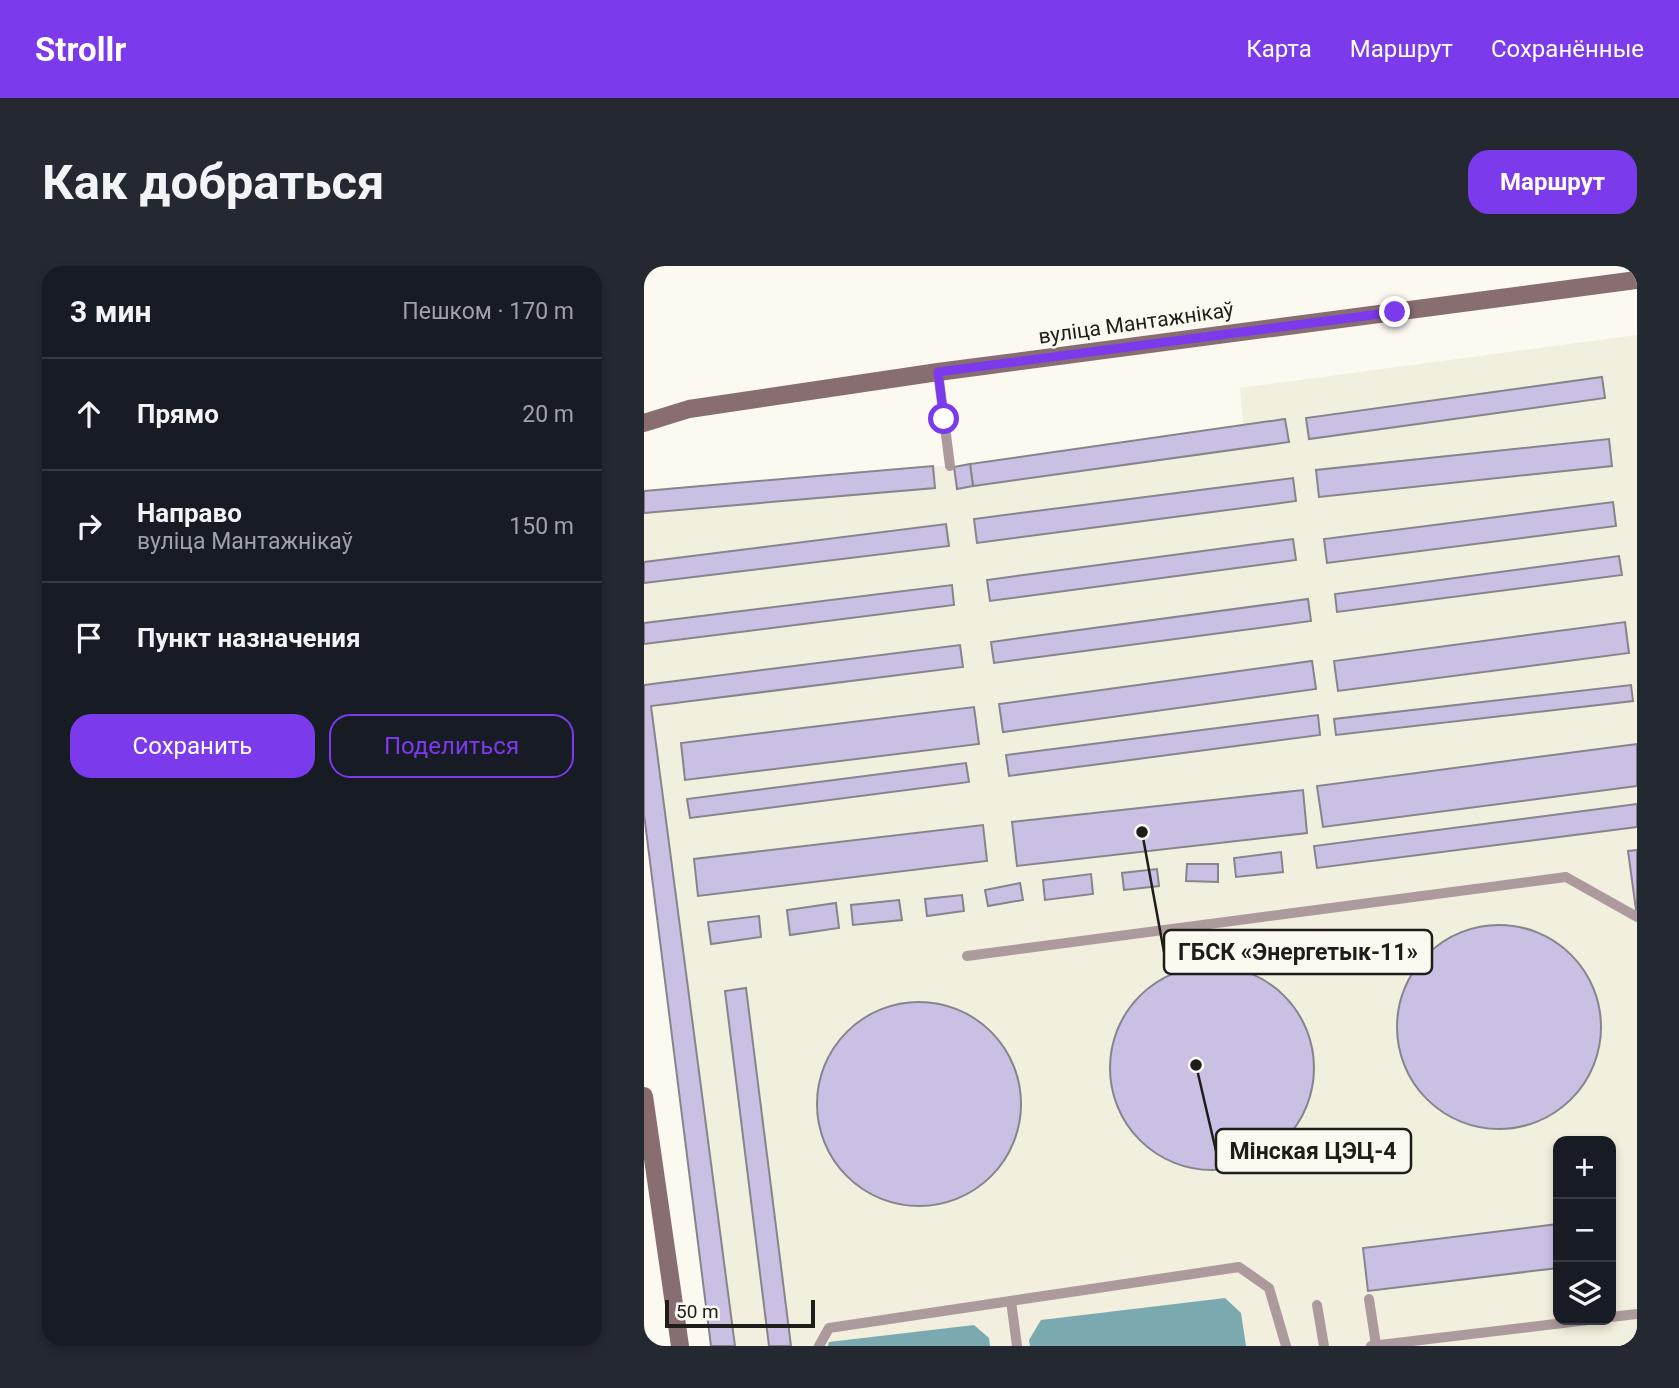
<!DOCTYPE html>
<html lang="ru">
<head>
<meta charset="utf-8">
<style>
  :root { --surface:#171b24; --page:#242831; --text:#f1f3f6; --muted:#9ea1a6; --line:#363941; --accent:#7c3aed }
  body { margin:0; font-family:Roboto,sans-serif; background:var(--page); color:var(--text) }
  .controls { position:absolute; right:21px; bottom:21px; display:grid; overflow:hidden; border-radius:14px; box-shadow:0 4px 10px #0003 }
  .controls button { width:63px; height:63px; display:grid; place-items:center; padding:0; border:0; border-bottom:2px solid var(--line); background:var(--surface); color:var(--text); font:35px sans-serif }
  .scale { position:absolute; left:21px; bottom:18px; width:150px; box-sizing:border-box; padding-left:7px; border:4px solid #1e1d1a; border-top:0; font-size:19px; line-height:24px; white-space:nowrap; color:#1e1d1a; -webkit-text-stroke:5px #fbf9f0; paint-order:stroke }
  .stop { position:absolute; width:21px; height:21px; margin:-16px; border:5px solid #7c3aed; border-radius:50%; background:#fff }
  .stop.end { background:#7c3aed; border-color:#fff; box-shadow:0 2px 7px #0008 }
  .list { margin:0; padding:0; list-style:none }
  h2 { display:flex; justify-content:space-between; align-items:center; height:91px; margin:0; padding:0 28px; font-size:30px }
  h2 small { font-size:23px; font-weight:400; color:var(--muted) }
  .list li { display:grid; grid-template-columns:46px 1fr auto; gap:21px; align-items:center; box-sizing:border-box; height:112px; padding:0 28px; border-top:2px solid var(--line) }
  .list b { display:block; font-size:26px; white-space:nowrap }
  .list p { margin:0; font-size:23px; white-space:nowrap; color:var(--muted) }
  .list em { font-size:23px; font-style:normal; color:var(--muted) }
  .actions { display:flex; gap:14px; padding:21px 28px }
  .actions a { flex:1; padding:16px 0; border:2px solid var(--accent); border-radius:21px; text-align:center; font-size:24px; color:var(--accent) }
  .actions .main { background:var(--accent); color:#fff }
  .icon { flex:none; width:38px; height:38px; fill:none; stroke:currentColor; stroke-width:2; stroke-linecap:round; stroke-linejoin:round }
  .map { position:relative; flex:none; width:993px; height:1080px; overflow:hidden; border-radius:21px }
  header { display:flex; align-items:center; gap:42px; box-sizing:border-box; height:98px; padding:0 35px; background:var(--accent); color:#fff }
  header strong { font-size:33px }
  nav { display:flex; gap:38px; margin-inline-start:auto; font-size:24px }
  .intro { display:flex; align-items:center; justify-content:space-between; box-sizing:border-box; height:168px; padding:0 42px }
  h1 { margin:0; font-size:49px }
  .button { padding:18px 32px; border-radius:21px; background:var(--accent); color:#fff; font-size:24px; font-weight:700 }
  main { display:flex; gap:42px; padding:0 42px }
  aside { flex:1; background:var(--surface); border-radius:21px; box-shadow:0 4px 10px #0003 }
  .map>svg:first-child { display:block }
  .built { fill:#f3efde; fill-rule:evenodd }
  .water { fill:#7aaaaf }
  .building { fill:#ccbfe4; stroke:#87848c; stroke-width:2 }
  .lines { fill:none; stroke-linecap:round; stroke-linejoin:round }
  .lane { stroke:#ad9a9d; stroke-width:10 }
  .secondary { stroke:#886d71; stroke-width:18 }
  .route { stroke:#7c3aed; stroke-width:9 }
  .labels { text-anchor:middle; stroke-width:5; stroke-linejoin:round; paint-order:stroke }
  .street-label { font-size:21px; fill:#1e1d1a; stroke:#fbf9f0 }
  .leader { fill:none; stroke:#1e1d1a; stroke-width:2.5 }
  .callout-dot { fill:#1e1d1a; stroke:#fbf9f0; stroke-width:2.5 }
  .callout { fill:#fbf9f0; stroke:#1e1d1a; stroke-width:2.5 }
  .callout-label { font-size:23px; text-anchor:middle; font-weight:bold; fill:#1e1d1a }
</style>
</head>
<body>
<header>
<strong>Strollr</strong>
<nav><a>Карта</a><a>Маршрут</a><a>Сохранённые</a></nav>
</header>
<div class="intro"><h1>Как добраться</h1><a class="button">Маршрут</a></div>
<main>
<aside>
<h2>3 мин<small>Пешком · 170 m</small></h2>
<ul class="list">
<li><svg class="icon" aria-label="ahead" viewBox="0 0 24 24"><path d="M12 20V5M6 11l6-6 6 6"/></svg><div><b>Прямо</b></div><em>20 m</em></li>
<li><svg class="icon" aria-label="right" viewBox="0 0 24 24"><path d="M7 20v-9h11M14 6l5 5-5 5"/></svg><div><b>Направо</b><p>вуліца Мантажнікаў</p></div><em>150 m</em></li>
<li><svg class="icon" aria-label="arrive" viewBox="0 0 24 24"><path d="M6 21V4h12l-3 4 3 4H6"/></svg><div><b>Пункт назначения</b></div></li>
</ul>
<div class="actions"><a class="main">Сохранить</a><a>Поделиться</a></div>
</aside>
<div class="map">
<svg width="993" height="1080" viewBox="0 0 993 1080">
  <rect width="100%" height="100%" fill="#fbf9f0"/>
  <!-- built -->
  <path class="built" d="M993,69v1011h-926l-67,-532v-323l289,-25 21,1 289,-42 -3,-37zM914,875h53v179h-53z"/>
  <!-- water -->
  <g class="water">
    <path d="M581,1032l16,15 5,33h-216l-1,-6 12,-20z"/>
    <path d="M330,1059l15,13 1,8h-162l1,-4z"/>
  </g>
  <!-- building -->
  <g class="building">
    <path d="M958,111l3,21 -296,41 -3,-21z"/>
    <path d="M641,153l4,23 -316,44 -3,-22z"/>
    <path d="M965,173l3,27 -293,31 -3,-27z"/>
    <path d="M326,198l3,22 -16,3 -3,-22z"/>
    <path d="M289,200l2,22 -291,25v-22z"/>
    <path d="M649,212l3,23 -319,42 -3,-24z"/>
    <path d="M969,236l3,24 -289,37 -3,-24z"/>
    <path d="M302,258l3,22 -305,37v-21z"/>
    <path d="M649,273l3,21 -306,41 -3,-21z"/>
    <path d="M975,290l3,19 -285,37 -2,-18z"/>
    <path d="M308,319l2,20 -310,39v-21z"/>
    <path d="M664,333l3,22 -317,42 -3,-21z"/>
    <path d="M981,356l4,31 -291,38 -4,-30z"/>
    <path d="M316,379l3,22 -312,39 84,640h-24l-67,-532v-129z"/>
    <path d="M668,395l4,28 -313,43 -4,-28z"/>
    <path d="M987,419l2,16 -297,34 -2,-16z"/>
    <path d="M330,441l5,37 -294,36 -4,-37z"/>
    <path d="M674,449l2,20 -311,41 -3,-21z"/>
    <path d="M993,478v42l-314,41 -6,-41z"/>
    <path d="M322,497l3,19 -279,36 -3,-19z"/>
    <path d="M659,524l4,43 -290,33 -5,-44z"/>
    <path d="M993,538v23l-320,41 -3,-22z"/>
    <path d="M339,559l4,36 -289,35 -4,-37z"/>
    <path d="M993,584v60h-1l-8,-59z"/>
    <path d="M637,586l2,20 -47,5 -2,-19z"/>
    <path d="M543,598h31v18l-32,-1z"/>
    <path d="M513,603l2,17 -35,4 -2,-17z"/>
    <path d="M447,608l2,20 -48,6 -2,-20z"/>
    <path d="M376,617l3,17 -35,6 -3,-16z"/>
    <path d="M318,629l2,16 -37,5 -2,-17z"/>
    <path d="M255,634l3,20 -49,5 -2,-20z"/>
    <path d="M192,637l3,25 -49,7 -3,-25z"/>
    <path d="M115,650l2,21 -50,7 -3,-22z"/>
    <circle cx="855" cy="761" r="102"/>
    <circle cx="568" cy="802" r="102"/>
    <path d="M102,722l45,358h-22l-44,-355z"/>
    <circle cx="275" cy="838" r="102"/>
    <path d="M914,958v44l-190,23 -5,-43z"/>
  </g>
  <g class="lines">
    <!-- lane -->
    <g class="lane">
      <path d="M294,106l12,94"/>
      <path d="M323,690l599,-79 71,40"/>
      <path d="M725,1033l7,46"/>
      <path d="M367,1035l6,45"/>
      <path d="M673,1039l7,41"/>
      <path d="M967,1051l26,-3"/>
      <path d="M175,1080l10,-18 410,-61 30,21 17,58"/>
      <path d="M727,1080l217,-26"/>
    </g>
    <!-- secondary -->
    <g class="secondary">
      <path d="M0,157l45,-14 249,-37 699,-92"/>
      <path d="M0,830l36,250"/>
    </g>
  </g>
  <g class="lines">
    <!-- route -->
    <path class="route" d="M300,153l-6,-47 457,-60"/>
  </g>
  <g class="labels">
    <!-- street labels -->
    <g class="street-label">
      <text transform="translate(492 57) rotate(-8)" y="7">вуліца Мантажнікаў</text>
    </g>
  </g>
  <!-- callouts -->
  <path class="leader" d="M498 566L520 686M552 799L572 885"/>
  <g class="callout-dot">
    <circle cx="498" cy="566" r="7"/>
    <circle cx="552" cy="799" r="7"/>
  </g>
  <g class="callout">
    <rect x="520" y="664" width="268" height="44" rx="7"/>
    <rect x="572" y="863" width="195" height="44" rx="7"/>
  </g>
  <g class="callout-label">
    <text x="654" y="694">ГБСК «Энергетык-11»</text>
    <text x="669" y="893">Мінская ЦЭЦ-4</text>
  </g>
</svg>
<div class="controls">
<button>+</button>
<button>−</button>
<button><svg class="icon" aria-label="layers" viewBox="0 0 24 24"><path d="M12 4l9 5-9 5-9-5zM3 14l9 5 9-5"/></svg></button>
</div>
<div class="scale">50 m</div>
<div class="stop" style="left:300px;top:153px"></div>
<div class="stop end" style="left:751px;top:46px"></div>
</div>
</main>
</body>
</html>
